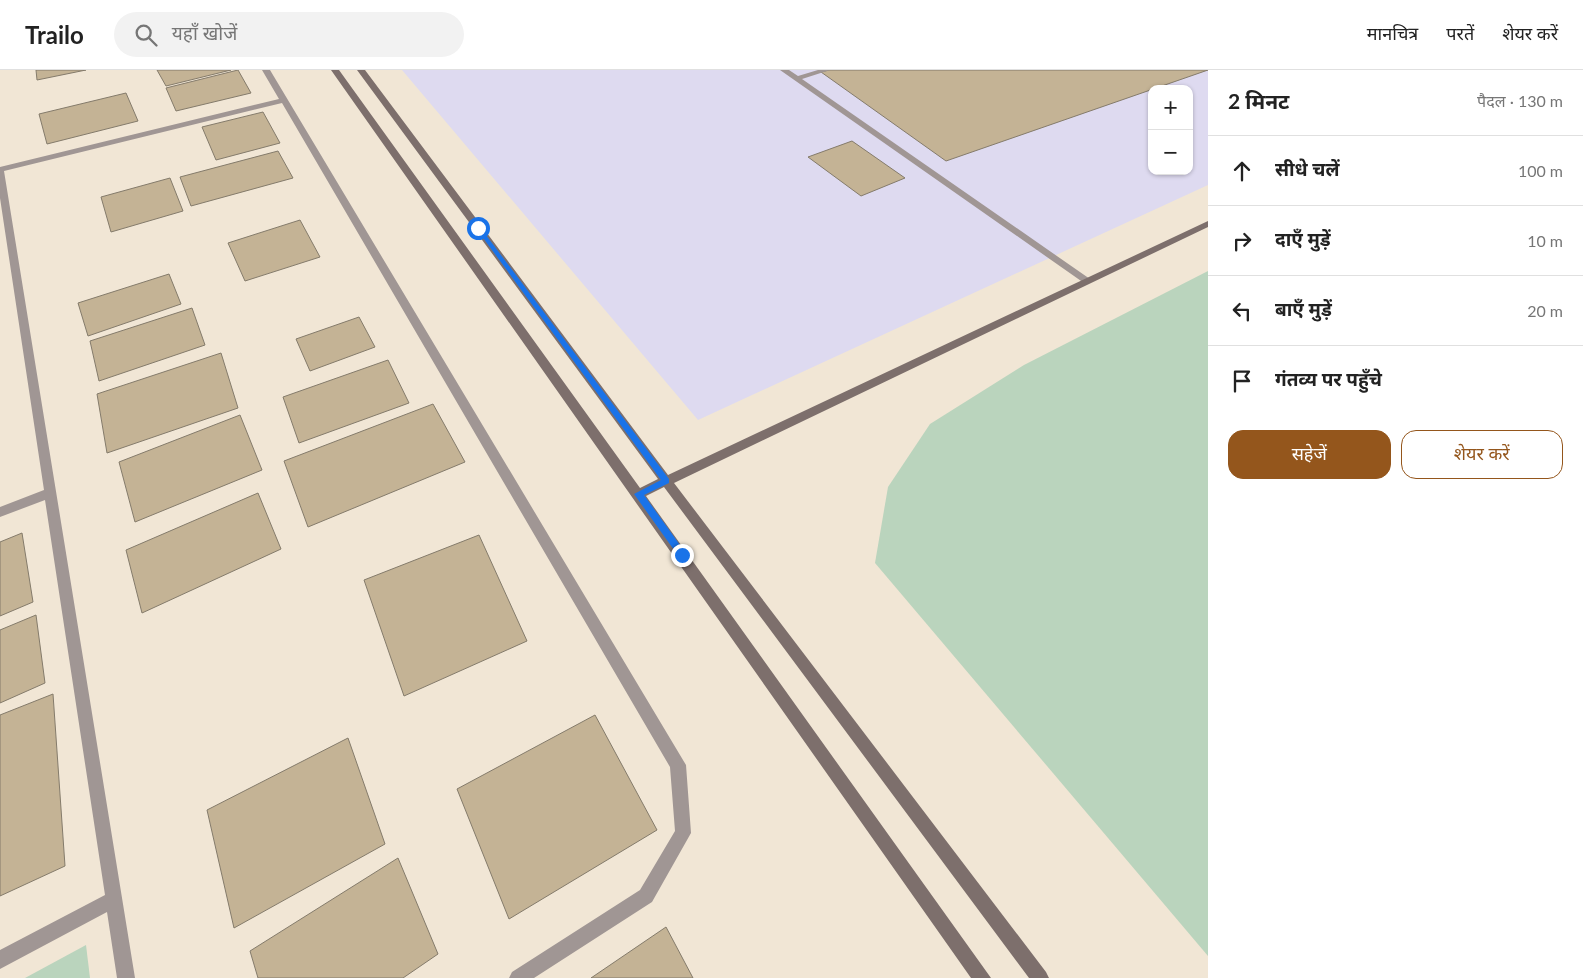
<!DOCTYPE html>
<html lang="hi">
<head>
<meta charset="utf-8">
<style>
  :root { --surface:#fff; --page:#f2f2f2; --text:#222; --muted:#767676; --line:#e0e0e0; --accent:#94561c }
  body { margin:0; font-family:Lato,"Noto Sans Devanagari",sans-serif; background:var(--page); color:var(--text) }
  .controls { position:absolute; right:15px; top:15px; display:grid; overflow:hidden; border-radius:10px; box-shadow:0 1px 4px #0004 }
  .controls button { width:45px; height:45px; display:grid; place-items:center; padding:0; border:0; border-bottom:1px solid var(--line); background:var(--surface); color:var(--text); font:25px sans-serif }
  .stop { position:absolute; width:15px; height:15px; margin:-11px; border:4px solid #1a73e8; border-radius:50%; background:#fff }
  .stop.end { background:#1a73e8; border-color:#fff; box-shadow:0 1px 5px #0008 }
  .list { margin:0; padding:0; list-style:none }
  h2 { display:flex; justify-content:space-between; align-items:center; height:65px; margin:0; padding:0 20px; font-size:21px }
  h2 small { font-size:16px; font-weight:400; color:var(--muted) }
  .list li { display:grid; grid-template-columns:32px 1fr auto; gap:15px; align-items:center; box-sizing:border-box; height:70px; padding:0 20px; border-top:1px solid var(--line) }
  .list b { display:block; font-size:19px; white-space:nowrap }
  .list em { font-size:16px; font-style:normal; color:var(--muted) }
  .actions { display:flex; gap:10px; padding:15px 20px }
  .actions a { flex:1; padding:11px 0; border:1px solid var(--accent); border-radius:15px; text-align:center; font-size:18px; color:var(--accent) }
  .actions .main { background:var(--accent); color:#fff }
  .icon { flex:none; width:28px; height:28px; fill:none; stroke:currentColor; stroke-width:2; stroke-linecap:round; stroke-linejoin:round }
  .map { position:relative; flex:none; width:1208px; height:908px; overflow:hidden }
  header { display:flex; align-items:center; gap:30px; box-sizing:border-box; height:70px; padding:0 25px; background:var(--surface); border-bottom:1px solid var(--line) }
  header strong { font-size:24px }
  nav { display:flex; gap:28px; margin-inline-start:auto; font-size:18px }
  .search { width:350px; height:45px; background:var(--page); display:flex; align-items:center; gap:12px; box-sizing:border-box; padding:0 18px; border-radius:28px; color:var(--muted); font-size:19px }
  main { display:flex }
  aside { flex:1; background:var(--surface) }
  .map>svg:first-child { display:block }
  .industrial { fill:#dedaf0; fill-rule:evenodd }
  .green { fill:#bad4bd }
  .building { fill:#c4b395; stroke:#847b6b }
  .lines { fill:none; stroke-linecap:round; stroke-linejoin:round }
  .lane { fill:#a09694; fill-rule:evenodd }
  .street { fill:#a09694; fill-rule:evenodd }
  .secondary { fill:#7d6f6c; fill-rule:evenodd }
  .route { fill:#1a73e8 }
</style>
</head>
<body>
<header>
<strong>Trailo</strong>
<div class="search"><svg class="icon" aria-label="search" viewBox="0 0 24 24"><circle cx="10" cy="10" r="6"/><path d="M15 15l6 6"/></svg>यहाँ खोजें</div>
<nav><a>मानचित्र</a><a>परतें</a><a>शेयर करें</a></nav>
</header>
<main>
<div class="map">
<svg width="1208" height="908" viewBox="0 0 1208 908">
  <rect width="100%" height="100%" fill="#f1e6d5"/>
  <!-- industrial -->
  <path class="industrial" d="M402,0h806v115l-510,235zM1152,19h37v82h-37z"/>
  <!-- green -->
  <g class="green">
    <path d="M1208,201v685l-333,-393 13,-76 42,-63 94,-59z"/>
    <path d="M86,875l4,33h-65z"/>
  </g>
  <!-- building -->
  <g class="building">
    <path d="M36,0h50l-49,10z"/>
    <path d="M157,0h74l-65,16z"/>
    <path d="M238,0l13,23 -75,18 -10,-23z"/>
    <path d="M829,0h379l-262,91 -125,-89z"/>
    <path d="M126,23l12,28 -91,23 -8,-30z"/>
    <path d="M263,42l17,31 -64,17 -14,-33z"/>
    <path d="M852,71l53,37 -44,18 -53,-39z"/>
    <path d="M278,81l15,27 -102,28 -11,-29z"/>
    <path d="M170,108l13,33 -72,21 -10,-35z"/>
    <path d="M300,150l20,37 -75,24 -17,-38z"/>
    <path d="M169,204l12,30 -93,32 -10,-33z"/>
    <path d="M192,238l13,37 -106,36 -9,-40z"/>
    <path d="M359,247l16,30 -65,24 -14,-32z"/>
    <path d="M221,283l17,55 -131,45 -10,-59z"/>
    <path d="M388,290l21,43 -110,40 -16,-46z"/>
    <path d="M433,334l32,58 -157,65 -24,-66z"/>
    <path d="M240,345l22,55 -127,52 -16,-60z"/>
    <path d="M258,423l23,56 -139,64 -16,-63z"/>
    <path d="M22,463l11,69 -33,14v-74z"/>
    <path d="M479,465l48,106 -123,55 -40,-116z"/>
    <path d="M36,545l9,68 -45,20v-73z"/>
    <path d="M53,624l12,172 -65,30v-181z"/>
    <path d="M595,645l62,115 -148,89 -52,-130z"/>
    <path d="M348,668l37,106 -151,84 -27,-118z"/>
    <path d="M398,788l40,96 -35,24h-145l-8,-27z"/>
    <path d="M666,857l27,51h-102z"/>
  </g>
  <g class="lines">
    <!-- lane -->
    <path class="lane" d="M780,0h9l9,6 20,-6h12l-28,9 288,200v4h-6z"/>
    <!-- street -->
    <path class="street" d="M262,0h8l416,695 5,68 -39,69 -118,76h-25l3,-6 128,-82 35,-59 -5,-64 -388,-664 -278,68 131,807h-18l-10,-66 -107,57v-19l105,-55 -60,-395 -45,17v-10l44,-17 -44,-292v-31l279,-68z"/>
    <!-- secondary -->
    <path class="secondary" d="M331,0h8l301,418 18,-9 -301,-409h8l303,405 540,-254v6l-534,256 372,489 3,6h-20l-365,-491 -18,9 345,482h-20z"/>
  </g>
  <!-- route -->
  <path class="route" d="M475,157h5l189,252v4l-25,12 41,57v5h-6l-45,-63 27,-14z"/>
</svg>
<div class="controls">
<button>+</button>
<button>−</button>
</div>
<div class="stop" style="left:478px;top:158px"></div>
<div class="stop end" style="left:682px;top:485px"></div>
</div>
<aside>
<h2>2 मिनट<small>पैदल · 130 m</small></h2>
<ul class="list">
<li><svg class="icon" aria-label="ahead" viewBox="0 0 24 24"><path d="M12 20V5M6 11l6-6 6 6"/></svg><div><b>सीधे चलें</b></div><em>100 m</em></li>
<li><svg class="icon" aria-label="right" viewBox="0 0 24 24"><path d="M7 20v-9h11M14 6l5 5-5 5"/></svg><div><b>दाएँ मुड़ें</b></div><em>10 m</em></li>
<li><svg class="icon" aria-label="left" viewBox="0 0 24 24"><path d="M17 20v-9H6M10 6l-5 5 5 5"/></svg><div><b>बाएँ मुड़ें</b></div><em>20 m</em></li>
<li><svg class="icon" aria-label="arrive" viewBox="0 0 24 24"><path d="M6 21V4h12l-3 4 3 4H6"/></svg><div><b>गंतव्य पर पहुँचे</b></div></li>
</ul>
<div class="actions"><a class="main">सहेजें</a><a>शेयर करें</a></div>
</aside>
</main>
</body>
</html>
